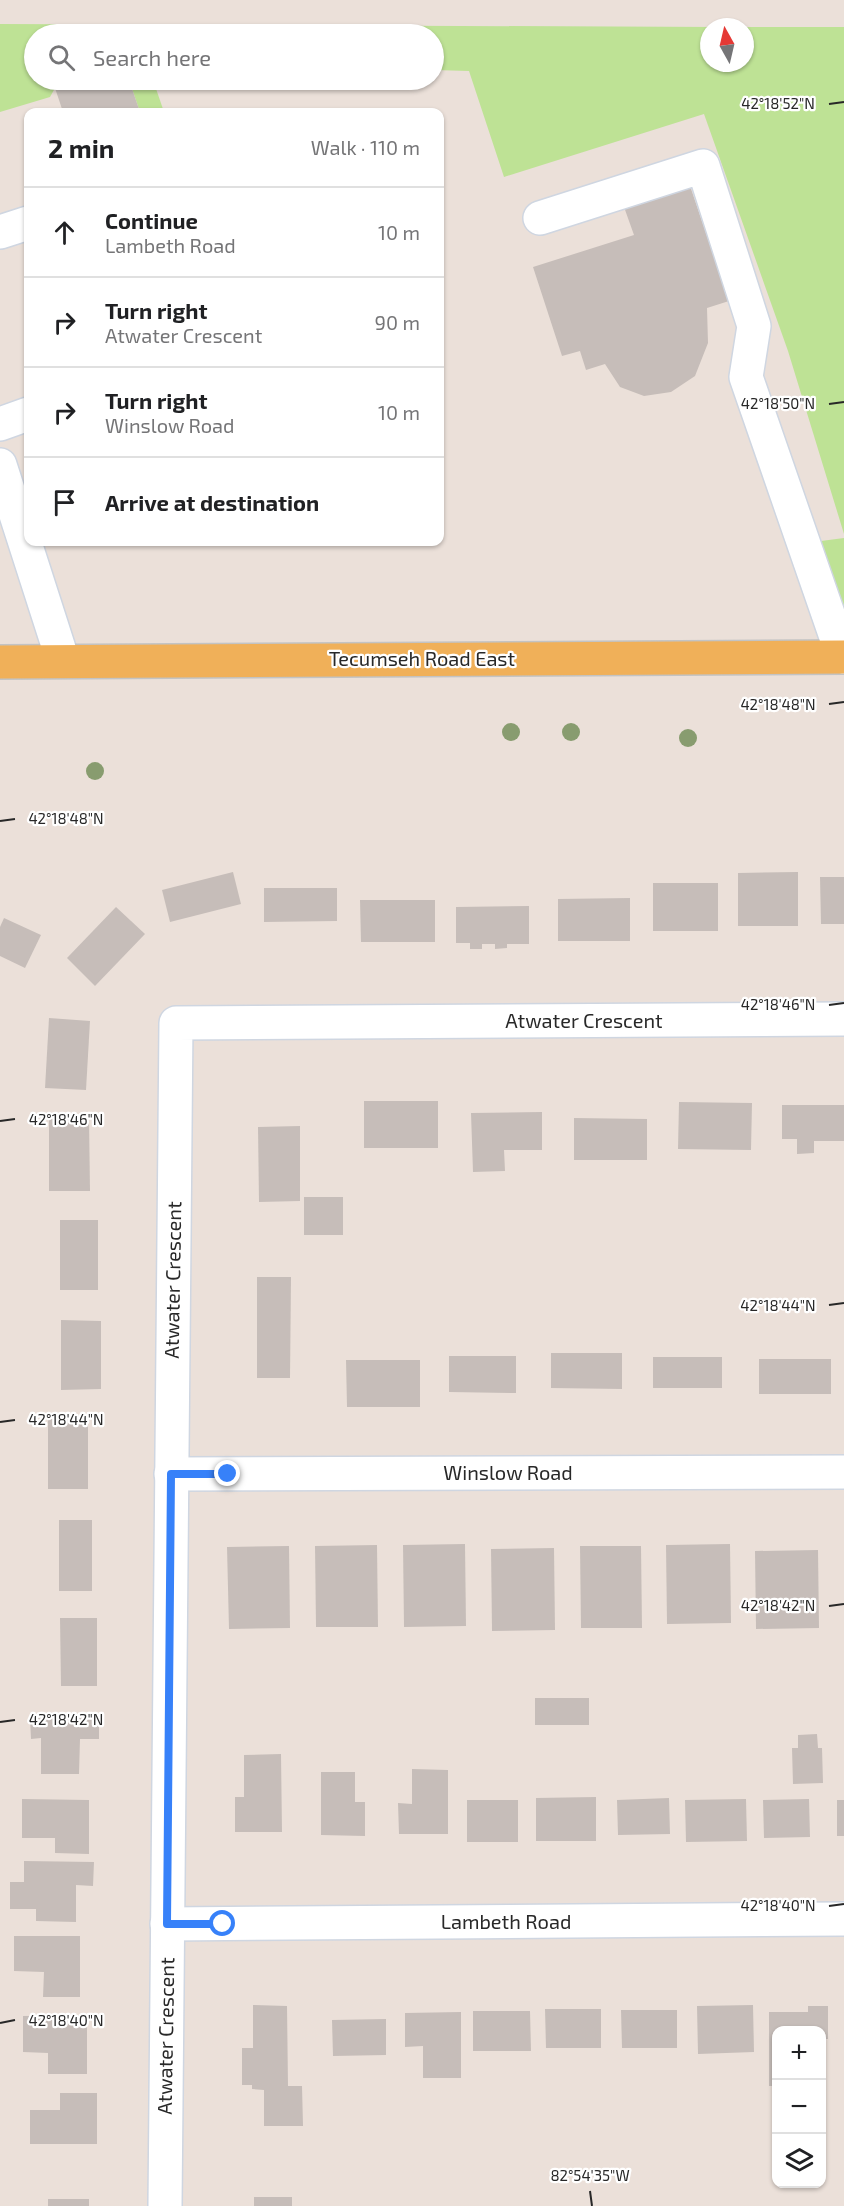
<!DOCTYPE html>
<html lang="en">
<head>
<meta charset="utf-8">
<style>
  :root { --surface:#fff; --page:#f6f6f6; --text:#202124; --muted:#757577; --line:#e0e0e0 }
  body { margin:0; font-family:"Exo 2",sans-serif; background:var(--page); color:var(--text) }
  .controls { position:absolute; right:18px; bottom:18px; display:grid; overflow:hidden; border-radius:12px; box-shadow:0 2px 4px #0004 }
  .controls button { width:54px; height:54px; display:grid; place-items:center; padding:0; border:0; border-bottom:2px solid var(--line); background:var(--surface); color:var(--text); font:30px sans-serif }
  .compass { position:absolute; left:700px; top:18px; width:54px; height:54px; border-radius:50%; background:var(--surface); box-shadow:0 2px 4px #0004; rotate:352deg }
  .stop { position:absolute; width:18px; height:18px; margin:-14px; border:4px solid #3781f9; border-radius:50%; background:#fff }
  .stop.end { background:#3781f9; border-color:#fff; box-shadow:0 2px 6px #0008 }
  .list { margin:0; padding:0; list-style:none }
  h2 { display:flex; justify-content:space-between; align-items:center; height:78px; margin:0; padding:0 24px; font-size:26px }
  h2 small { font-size:20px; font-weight:400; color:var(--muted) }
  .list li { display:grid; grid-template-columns:39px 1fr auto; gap:18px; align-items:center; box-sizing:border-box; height:90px; padding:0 24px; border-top:2px solid var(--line) }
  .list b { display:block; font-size:22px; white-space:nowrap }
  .list p { margin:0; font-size:20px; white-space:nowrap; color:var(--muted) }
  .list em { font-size:20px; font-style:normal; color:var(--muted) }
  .icon { flex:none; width:33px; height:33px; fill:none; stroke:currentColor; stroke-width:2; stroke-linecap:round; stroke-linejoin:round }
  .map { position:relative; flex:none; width:844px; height:2206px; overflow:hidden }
  .search { position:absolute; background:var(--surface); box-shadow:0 2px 4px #0004; left:24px; top:24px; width:420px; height:66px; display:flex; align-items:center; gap:15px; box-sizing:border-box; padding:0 21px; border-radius:33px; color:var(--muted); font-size:22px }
  .panel { position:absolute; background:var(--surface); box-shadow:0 2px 4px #0004; left:24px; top:108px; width:420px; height:438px; border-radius:12px }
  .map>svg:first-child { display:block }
  .green { fill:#bee295 }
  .building { fill:#c6bdb9 }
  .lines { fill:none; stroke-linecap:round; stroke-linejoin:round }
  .minor-casing { stroke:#cfd6e1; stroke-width:36 }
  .major-casing { stroke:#c3c3c3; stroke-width:36 }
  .minor { stroke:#fff; stroke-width:33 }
  .major { stroke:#f0b059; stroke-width:33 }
  .tree { fill:#889c6f }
  .route { stroke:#3781f9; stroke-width:8 }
  .ticks { fill:none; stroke:#282828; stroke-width:2 }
  .labels { text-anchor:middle; stroke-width:4.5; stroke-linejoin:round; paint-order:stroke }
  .street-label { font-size:20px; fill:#282828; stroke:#fff }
  .ticks-label { font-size:15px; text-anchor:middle; fill:#282828; stroke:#fff; stroke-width:4.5; stroke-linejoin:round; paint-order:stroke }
</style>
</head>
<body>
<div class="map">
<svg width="844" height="2206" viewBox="0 0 844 2206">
  <rect width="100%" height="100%" fill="#ebe0d9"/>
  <!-- green -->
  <g class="green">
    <path d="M0,24l720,3h-11v36h36v-36h99v507l-56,-183 -84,-237 -200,63 -35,-106 -35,-1v-36h-400v46h48l-27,8 -5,9 -50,15z"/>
    <path d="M129,80h24l11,32h-24z"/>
    <path d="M844,538v69l-10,-11 -13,-55z"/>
  </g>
  <!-- building -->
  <g class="building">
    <path d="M82,80h47l11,32h-77l-8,-24z"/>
    <path d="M690,186l39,115 -22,7 1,35 -13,33 -24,16 -27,4 -24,-9 -15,-23 -19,6 -6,-19 -18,5 -29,-89 101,-32 -10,-28z"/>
    <path d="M233,872l8,32 -71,18 -8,-32z"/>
    <path d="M798,872v54h-60v-53z"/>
    <path d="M820,877h24v47h-23z"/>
    <rect x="653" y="883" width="65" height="48"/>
    <path d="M264,888h73v33l-73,1z"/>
    <path d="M630,898v43h-72v-42z"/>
    <path d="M360,900h75v42h-74z"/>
    <path d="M529,906v38h-22v4l-12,1v-5h-13v5h-12v-6h-14v-36z"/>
    <path d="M116,907l29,27 -50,52 -28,-28z"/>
    <path d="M4,918l37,17 -16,33 -25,-12v-29z"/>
    <path d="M49,1018l41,3 -4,69 -41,-2z"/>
    <rect x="364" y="1101" width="74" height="47"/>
    <path d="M679,1102l73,1 -1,47 -73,-1z"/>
    <path d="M782,1105h62v36h-30v12l-17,1v-15h-15z"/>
    <path d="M542,1112v38h-38l1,21 -32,1 -2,-59z"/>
    <path d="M89,1118l1,73h-41v-72z"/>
    <path d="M574,1118l73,1v41h-73z"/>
    <path d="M300,1126v75l-41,1 -1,-75z"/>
    <rect x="304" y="1197" width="39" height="38"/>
    <rect x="60" y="1220" width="38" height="70"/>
    <path d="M257,1277h34l-1,101h-33z"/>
    <path d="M61,1320l40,1v68l-40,1z"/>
    <path d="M551,1353h71v36l-71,-1z"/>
    <path d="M449,1356h67v37l-67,-1z"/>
    <rect x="653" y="1357" width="69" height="31"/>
    <rect x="759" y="1359" width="72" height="35"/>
    <path d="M346,1360h74v47h-73z"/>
    <rect x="48" y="1419" width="40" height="70"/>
    <rect x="59" y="1520" width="33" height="71"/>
    <path d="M465,1544l1,82 -62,1 -1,-82z"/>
    <path d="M730,1544l1,79 -64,1 -1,-79z"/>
    <path d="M377,1545l1,82h-62l-1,-81z"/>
    <path d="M289,1546l1,82 -61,1 -2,-82z"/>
    <path d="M580,1546h61l1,82h-61z"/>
    <path d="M554,1548l1,82 -63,1 -1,-82z"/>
    <path d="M818,1550l1,78 -63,1 -1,-78z"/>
    <path d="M60,1618h37v68h-36z"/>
    <rect x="535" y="1698" width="54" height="27"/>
    <path d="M30,1718h69v21h-19l-1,35h-38v-36l-10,1z"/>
    <path d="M817,1734l1,14h4l1,35 -30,1 -1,-36h6v-13z"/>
    <path d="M281,1754l1,78h-47v-35h9v-42z"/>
    <path d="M412,1769l36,1v64h-49l-1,-31 14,1z"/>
    <path d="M321,1772h34v30h10v34l-44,-1z"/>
    <path d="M596,1797v44h-60v-43z"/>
    <path d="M669,1798l1,36 -52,1 -1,-35z"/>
    <path d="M22,1799l67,1v54l-34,-1v-15h-33z"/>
    <path d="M746,1799l1,42 -61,1 -1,-42z"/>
    <path d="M809,1799l1,38 -46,1 -1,-38z"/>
    <rect x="467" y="1800" width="51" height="42"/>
    <rect x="837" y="1800" width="7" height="36"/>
    <path d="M24,1861l70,1 -1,24 -17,-1v37l-40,-1v-12h-26v-27h14z"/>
    <path d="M14,1936h66v61h-37l1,-25 -30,-1z"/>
    <path d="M253,2005l34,1 1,80h14l1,40h-39v-36l-12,-1v-4h-10v-37h11z"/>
    <path d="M753,2005l1,47 -56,2 -1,-48z"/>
    <path d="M808,2006h20v33h-6v-9h-46v56h-7v-74h39z"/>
    <path d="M545,2009h56v39h-55z"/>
    <path d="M621,2010h56v38h-55z"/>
    <path d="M473,2011h57l1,40h-58z"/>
    <path d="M461,2012v66h-38v-32l-18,1v-34z"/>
    <path d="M87,2015v59h-39v-21l-25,-1v-36z"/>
    <path d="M386,2019v36l-53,1 -1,-36z"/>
    <path d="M60,2093h37v51h-67v-34h30z"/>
    <rect x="254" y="2197" width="38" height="9"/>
    <rect x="48" y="2199" width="41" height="7"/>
  </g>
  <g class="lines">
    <defs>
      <g id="minor">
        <path d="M540,218l163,-52 51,160 -8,51 97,280"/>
        <path d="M0,232l28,-9"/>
        <path d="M0,424l28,-10"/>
        <path d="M0,465l63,196"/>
        <path d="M171,1474l673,-2"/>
        <path d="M167,1924l677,-5"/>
        <path d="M165,2206l11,-1183 668,-4"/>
      </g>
      <path id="major" d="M0,662l844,-5"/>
    </defs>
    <!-- minor casing -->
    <use href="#minor" class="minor-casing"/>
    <!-- major casing -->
    <use href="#major" class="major-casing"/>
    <!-- minor -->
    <use href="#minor" class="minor"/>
    <!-- major -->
    <use href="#major" class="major"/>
  </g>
  <!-- trees -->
  <g class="tree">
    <circle cx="511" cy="732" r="9"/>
    <circle cx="571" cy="732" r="9"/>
    <circle cx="688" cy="738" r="9"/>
    <circle cx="95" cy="771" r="9"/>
  </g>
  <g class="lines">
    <!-- route -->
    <path class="route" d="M223,1924h-56l4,-450h57"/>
  </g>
  <!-- ticks -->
  <path class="ticks" d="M829,104l15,-2M829,404l15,-2M829,704l15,-2M0,821l15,-2M829,1005l15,-2M0,1121l15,-2M829,1305l15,-2M0,1422l15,-2M829,1606l15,-2M0,1722l15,-2M829,1906l15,-2M0,2023l15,-3M590,2191l2,15"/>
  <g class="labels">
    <!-- street labels -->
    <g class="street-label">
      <text x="422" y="666">Tecumseh Road East</text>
      <text x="584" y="1028">Atwater Crescent</text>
      <text transform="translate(173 1280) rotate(-89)" y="7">Atwater Crescent</text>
      <text x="508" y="1480">Winslow Road</text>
      <text x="506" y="1929">Lambeth Road</text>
      <text transform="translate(166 2036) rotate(-89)" y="7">Atwater Crescent</text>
    </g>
  </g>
  <g class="ticks-label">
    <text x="778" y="109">42°18'52"N</text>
    <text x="778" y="409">42°18'50"N</text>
    <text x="778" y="710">42°18'48"N</text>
    <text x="66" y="824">42°18'48"N</text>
    <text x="778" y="1010">42°18'46"N</text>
    <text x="66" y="1125">42°18'46"N</text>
    <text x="778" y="1311">42°18'44"N</text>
    <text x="66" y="1425">42°18'44"N</text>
    <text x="778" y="1611">42°18'42"N</text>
    <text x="66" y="1725">42°18'42"N</text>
    <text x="778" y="1911">42°18'40"N</text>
    <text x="66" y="2026">42°18'40"N</text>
    <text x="590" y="2181">82°54'35"W</text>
  </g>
</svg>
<div class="controls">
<button>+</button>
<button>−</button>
<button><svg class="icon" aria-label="layers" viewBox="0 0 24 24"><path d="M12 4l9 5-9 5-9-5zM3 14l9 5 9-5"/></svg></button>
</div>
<svg class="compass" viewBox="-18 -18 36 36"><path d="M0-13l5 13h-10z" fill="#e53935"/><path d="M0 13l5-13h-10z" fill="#757577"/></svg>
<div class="stop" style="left:223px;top:1924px"></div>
<div class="stop end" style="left:228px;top:1474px"></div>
<div class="search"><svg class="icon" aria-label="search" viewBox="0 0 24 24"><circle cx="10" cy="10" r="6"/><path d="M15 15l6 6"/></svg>Search here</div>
<section class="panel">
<h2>2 min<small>Walk · 110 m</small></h2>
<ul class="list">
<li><svg class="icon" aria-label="ahead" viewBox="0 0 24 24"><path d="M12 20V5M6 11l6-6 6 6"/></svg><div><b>Continue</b><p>Lambeth Road</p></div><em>10 m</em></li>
<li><svg class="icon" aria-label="right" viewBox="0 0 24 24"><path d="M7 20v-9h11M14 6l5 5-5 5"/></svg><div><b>Turn right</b><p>Atwater Crescent</p></div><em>90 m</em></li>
<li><svg class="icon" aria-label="right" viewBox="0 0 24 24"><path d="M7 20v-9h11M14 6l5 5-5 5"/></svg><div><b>Turn right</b><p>Winslow Road</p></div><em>10 m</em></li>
<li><svg class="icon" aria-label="arrive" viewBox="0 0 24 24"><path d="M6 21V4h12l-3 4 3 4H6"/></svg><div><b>Arrive at destination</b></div></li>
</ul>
</section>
</div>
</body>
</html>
